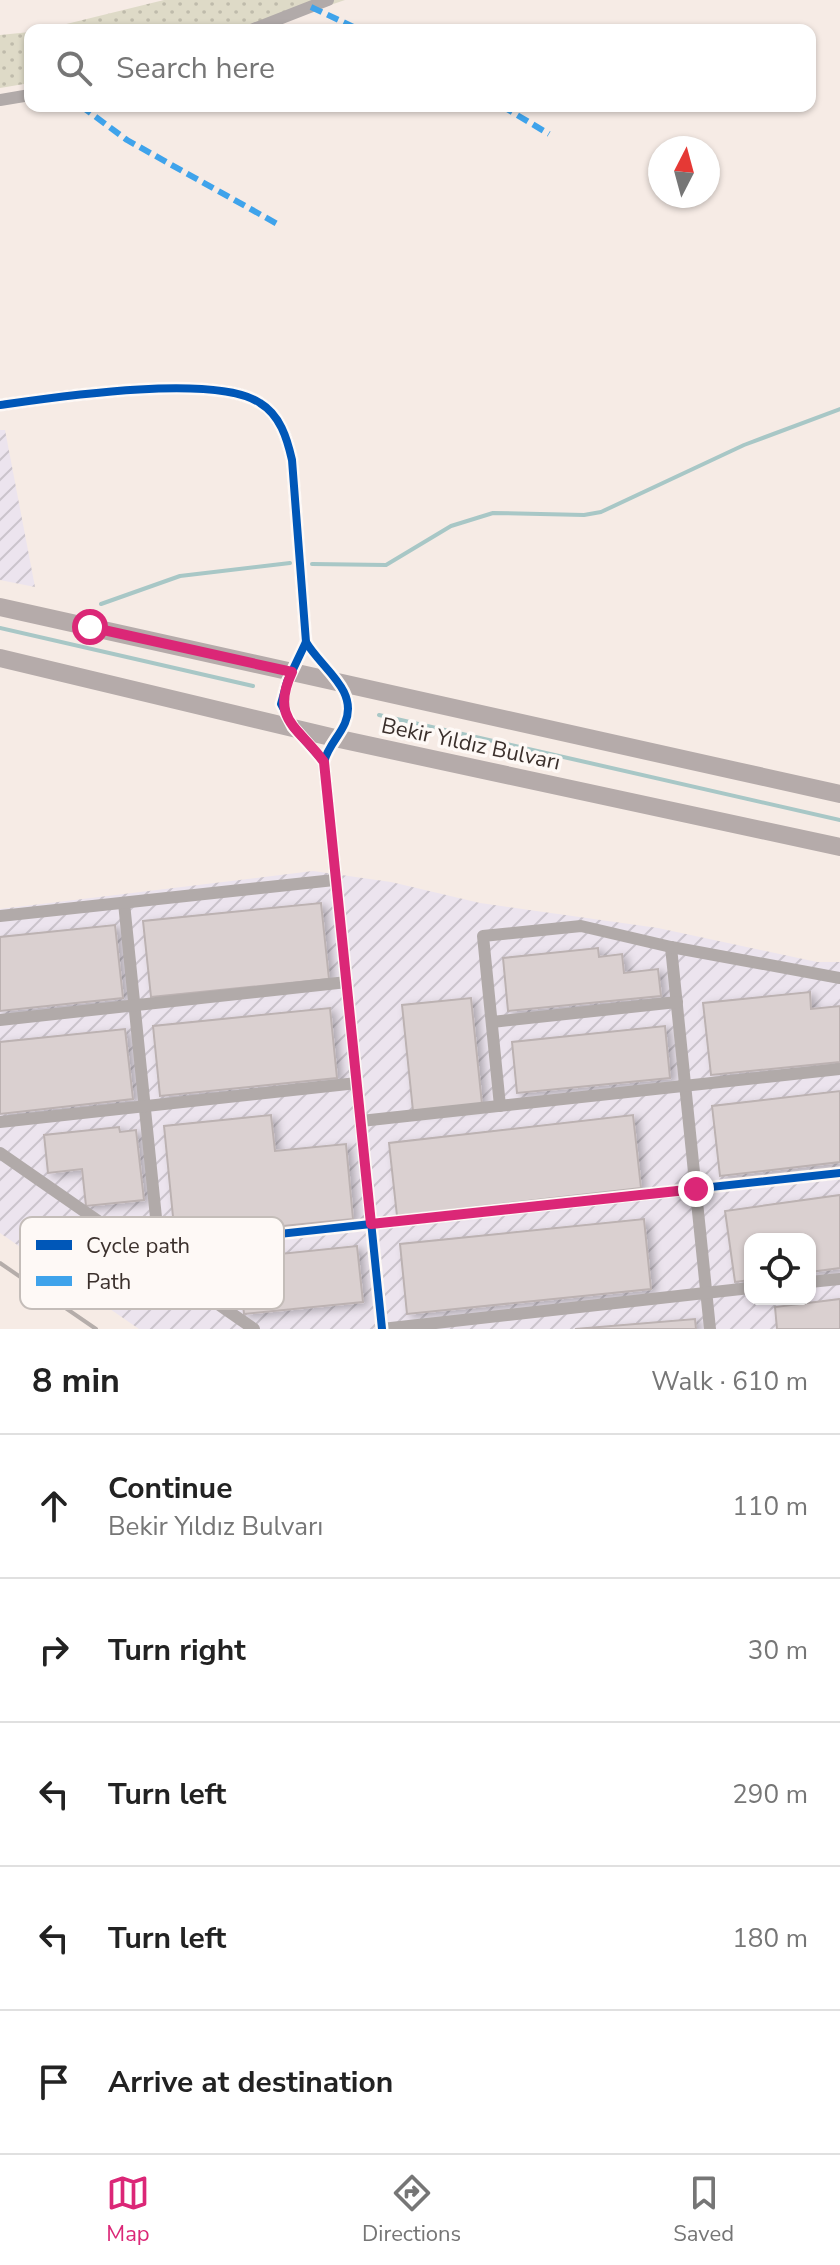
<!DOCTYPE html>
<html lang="en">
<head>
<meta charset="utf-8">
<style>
  :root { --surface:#fff; --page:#f2f2f2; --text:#222; --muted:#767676; --line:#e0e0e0; --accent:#db2777 }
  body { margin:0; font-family:"Nunito Sans",sans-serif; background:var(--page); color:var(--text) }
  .controls { position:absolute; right:24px; bottom:24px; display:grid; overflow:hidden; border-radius:16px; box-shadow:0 2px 6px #0004 }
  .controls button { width:72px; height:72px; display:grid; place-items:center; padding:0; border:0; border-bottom:2px solid var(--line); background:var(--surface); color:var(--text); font:40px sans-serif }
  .compass { position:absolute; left:648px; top:136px; width:72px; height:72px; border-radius:50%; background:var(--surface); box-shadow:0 2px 6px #0004; rotate:6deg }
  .stop { position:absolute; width:24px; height:24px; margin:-18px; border:6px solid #db2777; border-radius:50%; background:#fff }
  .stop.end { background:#db2777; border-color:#fff; box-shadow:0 2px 8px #0008 }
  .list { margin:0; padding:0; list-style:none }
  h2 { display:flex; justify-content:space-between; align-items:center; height:104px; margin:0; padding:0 32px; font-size:34px }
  h2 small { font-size:26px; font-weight:400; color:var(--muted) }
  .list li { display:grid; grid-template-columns:52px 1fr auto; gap:24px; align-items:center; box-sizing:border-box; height:144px; padding:0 32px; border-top:2px solid var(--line) }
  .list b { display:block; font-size:30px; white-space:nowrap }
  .list p { margin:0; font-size:26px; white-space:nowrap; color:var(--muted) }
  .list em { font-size:26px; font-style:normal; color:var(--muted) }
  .icon { flex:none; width:44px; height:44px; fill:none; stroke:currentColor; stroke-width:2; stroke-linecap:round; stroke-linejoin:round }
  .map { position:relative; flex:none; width:840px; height:1329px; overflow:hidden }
  .search { position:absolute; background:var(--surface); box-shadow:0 2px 6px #0004; left:24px; right:24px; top:24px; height:88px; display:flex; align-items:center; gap:20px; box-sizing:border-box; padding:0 28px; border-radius:16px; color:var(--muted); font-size:30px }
  .sheet { height:824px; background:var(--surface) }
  nav { display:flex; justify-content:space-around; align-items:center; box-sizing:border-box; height:112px; border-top:2px solid var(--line); background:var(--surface); font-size:22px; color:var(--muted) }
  nav a { display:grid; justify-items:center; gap:4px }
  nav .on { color:var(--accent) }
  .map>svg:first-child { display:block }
  .industrial { fill:url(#industrial-furrows); fill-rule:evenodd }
  .grass { fill:url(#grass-dots) }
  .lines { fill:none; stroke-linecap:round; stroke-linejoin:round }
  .stream { stroke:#a8c7c6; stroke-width:4 }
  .building { fill:#dad0d0; stroke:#bcb2b2; stroke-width:2; filter:url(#shadow) }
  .minor { stroke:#b1aaa9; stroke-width:12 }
  .primary { stroke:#b5abaa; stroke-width:18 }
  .rail { stroke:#b5adaa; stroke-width:4 }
  .quiet { stroke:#3fa3eb; stroke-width:6; stroke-dasharray:12 6; stroke-linecap:butt }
  .cycleway-casing { stroke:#fef9f6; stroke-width:13 }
  .cycleway { stroke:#0057b8; stroke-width:8 }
  .route { stroke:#db2777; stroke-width:10 }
  .labels { text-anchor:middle; stroke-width:7; stroke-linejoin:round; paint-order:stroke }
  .street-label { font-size:22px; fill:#3b302c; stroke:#fef9f6 }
  .key { fill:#fef9f6; stroke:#c4bdb9; stroke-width:2 }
  .key-label { font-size:22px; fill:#3b302c }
</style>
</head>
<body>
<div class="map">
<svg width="840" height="1329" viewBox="0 0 840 1329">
  <defs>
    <pattern id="industrial-furrows" width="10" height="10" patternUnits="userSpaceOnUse" patternTransform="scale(2)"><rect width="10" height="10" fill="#ece4ee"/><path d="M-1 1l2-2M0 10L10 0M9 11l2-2" fill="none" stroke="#cbc4cc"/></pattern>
    <pattern id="grass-dots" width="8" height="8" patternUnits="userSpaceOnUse" patternTransform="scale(2)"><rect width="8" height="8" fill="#dedac7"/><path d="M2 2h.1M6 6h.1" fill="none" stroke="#bfbbab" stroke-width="1.8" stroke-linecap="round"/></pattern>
    <filter id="shadow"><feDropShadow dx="5" dy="3" stdDeviation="4" flood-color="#0004"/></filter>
  </defs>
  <rect width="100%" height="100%" fill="#f6ebe5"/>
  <!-- industrial -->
  <g class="industrial">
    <path d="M0,430h5l30,157 -35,-7z"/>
    <path d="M313,871l78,11 89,21 178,25 159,34h23v367h-701l-139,-96v-324zM750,1239h60v60h-60z"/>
  </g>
  <!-- grass -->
  <g class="grass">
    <path d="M164,0h181l-88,30h-215z"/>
    <path d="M30,32v51l-30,5v-53z"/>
  </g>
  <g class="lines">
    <!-- stream -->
    <g class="stream">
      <path d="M312,564l74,1 65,-39 42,-13 91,2 17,-3 143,-67 96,-36"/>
      <path d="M101,604l79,-28 110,-13"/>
      <path d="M0,628l253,58"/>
      <path d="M379,715l461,105"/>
    </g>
  </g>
  <!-- building -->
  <g class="building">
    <path d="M321,903l8,76 -178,18 -8,-76z"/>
    <path d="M115,925l8,73 -123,13v-74z"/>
    <path d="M598,948l1,9 23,-3 2,19 34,-4 3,27 -153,15 -5,-53z"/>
    <path d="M810,992l1,17 29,-3v56l-129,13 -8,-72z"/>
    <path d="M471,998l11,106 -69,7 -11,-106z"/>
    <path d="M330,1008l7,70 -177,18 -7,-70z"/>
    <path d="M665,1026l5,52 -153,15 -5,-51z"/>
    <path d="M125,1029l8,70 -133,15v-72z"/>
    <path d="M840,1091v71l-120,14 -8,-70z"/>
    <path d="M271,1115l4,36 71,-7 7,75 -178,18 -11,-111z"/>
    <path d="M633,1115l8,73 -244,28 -8,-73z"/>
    <path d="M119,1127l1,5 16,-2 8,70 -58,6 -4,-37 -34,4 -4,-38z"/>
    <path d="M840,1195v73l-30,4v-33h-60v41l-15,2 -10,-71z"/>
    <path d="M644,1219l7,70 -244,25 -7,-70z"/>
    <path d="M357,1246l6,56 -119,12 -3,-27 -36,3 -3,-28z"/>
    <path d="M840,1299v30h-63l-2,-22z"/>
    <path d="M695,1319l1,10h-121z"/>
  </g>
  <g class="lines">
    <!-- minor -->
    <g class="minor">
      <path d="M251,30l77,-30"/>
      <path d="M0,100l30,-5"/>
      <path d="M0,405c56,-8 215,-32 260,-2 20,12 27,35 32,57l14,182 -19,40 -6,22 12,23 31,35"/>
      <path d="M306,642c15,26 53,48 39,81 -6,14 -17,23 -21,39l58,567"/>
      <path d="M124,903l35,344"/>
      <path d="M0,916l334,-36"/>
      <path d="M671,947l39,382"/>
      <path d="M0,1020l347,-38"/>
      <path d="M492,1022l185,-20"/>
      <path d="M500,1106l-17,-170 98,-10 90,21 169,31"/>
      <path d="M361,1121l479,-52"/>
      <path d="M0,1122l357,-39"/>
      <path d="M0,1153l254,176"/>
      <path d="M150,1257l9,-10 681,-74"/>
      <path d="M810,1282l30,-3"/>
      <path d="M382,1329l368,-41"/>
    </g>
    <!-- primary -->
    <g class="primary">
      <path d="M0,607l840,187"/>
      <path d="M0,658l335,80 505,109"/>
    </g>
    <!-- rail -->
    <path class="rail" d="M0,1263l96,66"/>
    <!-- quiet -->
    <g class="quiet">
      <path d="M311,7l49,23"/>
      <path d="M81,106l46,34 154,86"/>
      <path d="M502,106l47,28"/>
    </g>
    <defs>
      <g id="cycleway">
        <path d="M0,405c56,-8 215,-32 260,-2 20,12 27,35 32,57l14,182 -19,40 -6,22 12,23 31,35"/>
        <path d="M306,642c15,26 53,48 39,81 -6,14 -17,23 -21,39l58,567"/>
        <path d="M150,1257l9,-10 681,-74"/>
      </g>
    </defs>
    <!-- cycleway casing -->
    <use href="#cycleway" class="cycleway-casing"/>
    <!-- cycleway -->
    <use href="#cycleway" class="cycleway"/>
  </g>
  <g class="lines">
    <!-- route -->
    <path class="route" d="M90,627l202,45c-22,48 6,54 32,90l47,462 325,-35"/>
  </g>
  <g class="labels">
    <!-- street labels -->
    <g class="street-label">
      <text transform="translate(471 743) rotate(12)" y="8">Bekir Yıldız Bulvarı</text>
    </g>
  </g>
  <!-- legend -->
  <rect x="20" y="1217" width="264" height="92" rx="12" class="key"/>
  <rect x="36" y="1240" width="36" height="10" fill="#0057b8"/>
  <rect x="36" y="1276" width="36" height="10" fill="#3fa3eb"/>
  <g class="key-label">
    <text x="86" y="1253">Cycle path</text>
    <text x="86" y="1289">Path</text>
  </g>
</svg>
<div class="controls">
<button><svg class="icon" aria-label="locate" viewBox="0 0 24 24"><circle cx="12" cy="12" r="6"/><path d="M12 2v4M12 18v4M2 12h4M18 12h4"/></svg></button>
</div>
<svg class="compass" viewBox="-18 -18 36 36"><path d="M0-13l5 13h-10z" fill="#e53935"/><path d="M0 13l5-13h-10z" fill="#767676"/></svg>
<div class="stop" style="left:90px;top:627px"></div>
<div class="stop end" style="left:696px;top:1189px"></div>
<div class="search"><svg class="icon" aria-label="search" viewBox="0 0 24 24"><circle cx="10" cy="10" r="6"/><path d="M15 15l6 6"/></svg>Search here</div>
</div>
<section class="sheet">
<h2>8 min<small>Walk · 610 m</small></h2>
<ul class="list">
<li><svg class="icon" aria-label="ahead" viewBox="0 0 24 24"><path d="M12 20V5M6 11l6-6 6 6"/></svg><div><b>Continue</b><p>Bekir Yıldız Bulvarı</p></div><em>110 m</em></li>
<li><svg class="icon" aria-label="right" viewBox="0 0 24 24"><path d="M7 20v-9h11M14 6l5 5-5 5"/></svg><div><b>Turn right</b></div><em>30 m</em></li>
<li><svg class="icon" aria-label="left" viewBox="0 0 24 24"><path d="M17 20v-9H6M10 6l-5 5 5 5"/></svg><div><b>Turn left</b></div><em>290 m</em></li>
<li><svg class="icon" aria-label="left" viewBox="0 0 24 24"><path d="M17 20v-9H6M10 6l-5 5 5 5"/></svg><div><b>Turn left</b></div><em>180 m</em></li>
<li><svg class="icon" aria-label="arrive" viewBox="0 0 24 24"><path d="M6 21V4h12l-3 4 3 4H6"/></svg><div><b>Arrive at destination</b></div></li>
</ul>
</section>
<nav>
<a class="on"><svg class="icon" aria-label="map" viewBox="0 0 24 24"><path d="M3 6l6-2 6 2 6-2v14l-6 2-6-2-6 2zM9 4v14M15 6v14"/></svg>Map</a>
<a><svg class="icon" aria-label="directions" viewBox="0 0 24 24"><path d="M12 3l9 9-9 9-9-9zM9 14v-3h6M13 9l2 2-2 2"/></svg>Directions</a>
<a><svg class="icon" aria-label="saved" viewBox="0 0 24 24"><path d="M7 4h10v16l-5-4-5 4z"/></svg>Saved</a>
</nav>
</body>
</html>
